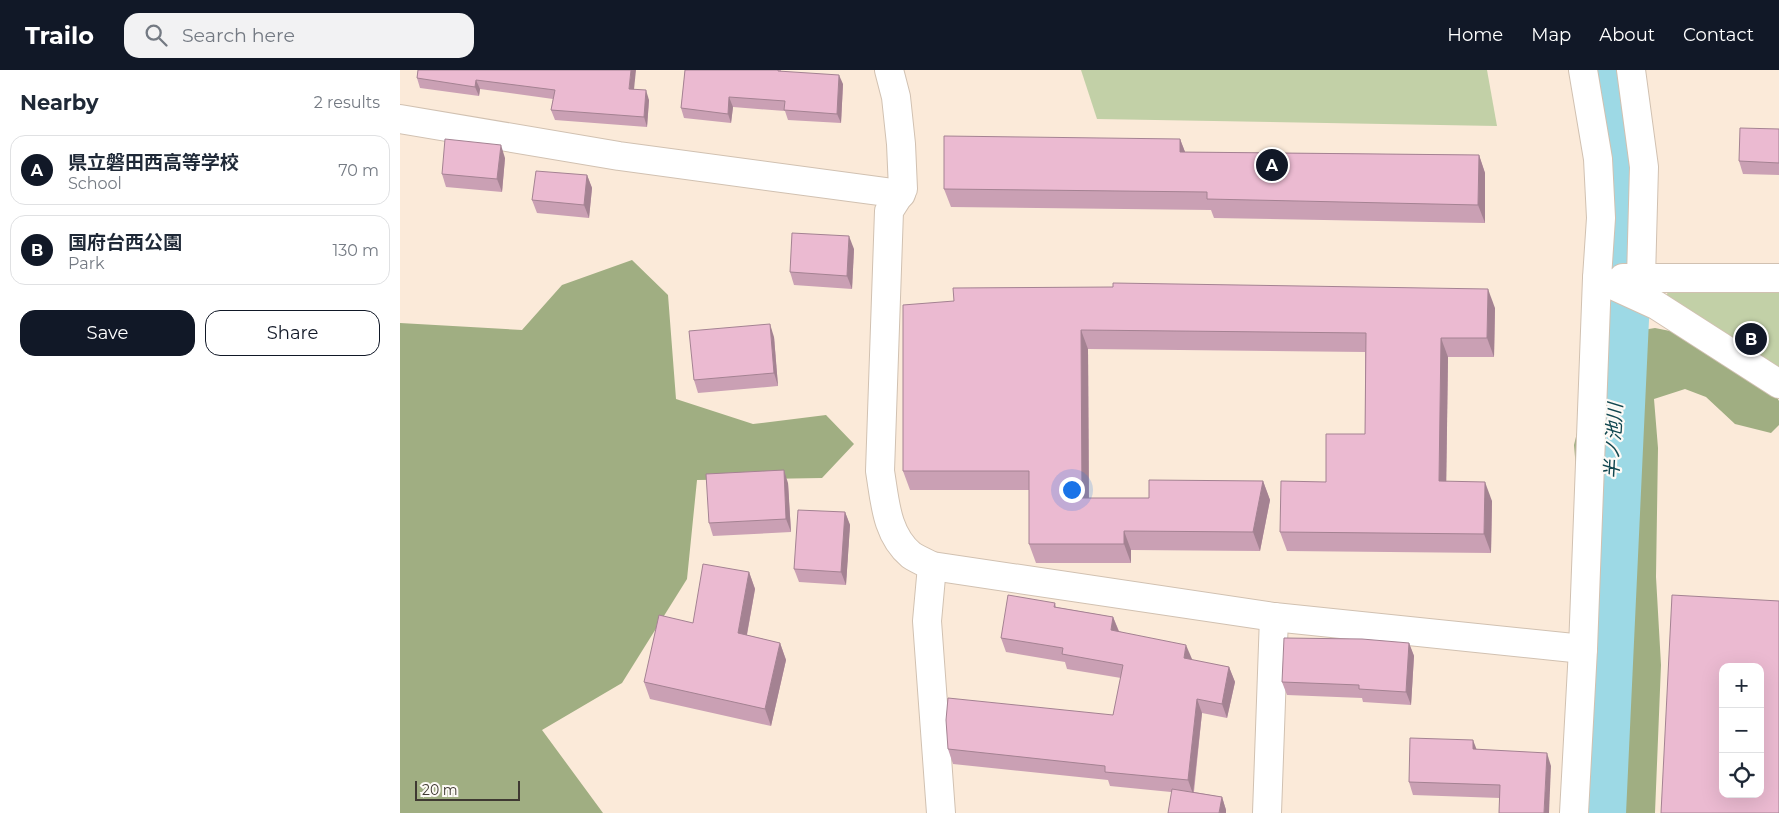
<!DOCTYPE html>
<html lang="en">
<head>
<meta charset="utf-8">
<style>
  :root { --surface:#fff; --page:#f2f2f3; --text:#1f2937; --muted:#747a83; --line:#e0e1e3; --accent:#111827 }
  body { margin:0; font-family:Montserrat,"Noto Sans JP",sans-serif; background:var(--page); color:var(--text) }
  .controls { position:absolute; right:15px; bottom:15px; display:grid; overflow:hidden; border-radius:10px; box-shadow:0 5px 20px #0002 }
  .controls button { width:45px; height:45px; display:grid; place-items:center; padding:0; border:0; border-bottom:1px solid var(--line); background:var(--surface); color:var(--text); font:25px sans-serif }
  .scale { position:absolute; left:15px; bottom:12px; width:105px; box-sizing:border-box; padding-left:5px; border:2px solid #3f3932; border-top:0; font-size:14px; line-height:18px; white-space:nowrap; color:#3f3932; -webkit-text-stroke:4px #fdfaf6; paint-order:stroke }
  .you { position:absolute; left:671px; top:419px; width:18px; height:18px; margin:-12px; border:4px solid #fff; border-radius:50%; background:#1a73e8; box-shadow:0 0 0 8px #1a73e833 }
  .badge { display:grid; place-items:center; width:32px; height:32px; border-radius:50%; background:var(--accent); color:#fff; font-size:16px; font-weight:700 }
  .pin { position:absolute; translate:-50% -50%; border:2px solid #fff; box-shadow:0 1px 5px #0006 }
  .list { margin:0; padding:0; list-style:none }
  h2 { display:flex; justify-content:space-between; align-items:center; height:65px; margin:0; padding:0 20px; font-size:21px }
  h2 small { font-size:16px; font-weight:400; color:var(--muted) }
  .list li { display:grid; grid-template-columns:32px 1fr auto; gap:15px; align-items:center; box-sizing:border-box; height:70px; margin:0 10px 10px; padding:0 10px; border:1px solid var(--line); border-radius:15px }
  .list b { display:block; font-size:19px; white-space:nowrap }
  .list p { margin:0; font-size:16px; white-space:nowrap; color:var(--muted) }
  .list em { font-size:16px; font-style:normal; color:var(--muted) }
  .actions { display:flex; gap:10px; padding:15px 20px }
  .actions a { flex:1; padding:11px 0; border:1px solid var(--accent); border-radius:15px; text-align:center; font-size:18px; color:var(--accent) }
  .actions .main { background:var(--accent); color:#fff }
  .icon { flex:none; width:28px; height:28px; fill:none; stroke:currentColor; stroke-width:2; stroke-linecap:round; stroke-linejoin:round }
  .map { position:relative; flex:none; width:1379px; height:743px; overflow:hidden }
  header { display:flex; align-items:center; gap:30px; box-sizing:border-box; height:70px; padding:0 25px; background:var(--accent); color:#fff }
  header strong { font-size:24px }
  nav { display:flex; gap:28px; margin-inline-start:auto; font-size:18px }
  .search { width:350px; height:45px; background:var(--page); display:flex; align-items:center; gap:12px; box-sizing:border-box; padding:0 18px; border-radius:15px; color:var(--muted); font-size:19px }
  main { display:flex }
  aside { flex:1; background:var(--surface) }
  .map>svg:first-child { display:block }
  .green { fill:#c2d0a7 }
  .forest { fill:#a0ae82 }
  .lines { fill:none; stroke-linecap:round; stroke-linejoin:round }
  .river { stroke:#9dd9e5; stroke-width:62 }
  .minor-casing { stroke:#d1c1b1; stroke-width:30 }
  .tertiary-casing { stroke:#d1c1b1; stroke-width:30 }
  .minor { stroke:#fff; stroke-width:28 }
  .tertiary { stroke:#fff; stroke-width:28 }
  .wall { fill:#caa0b4 }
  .shaded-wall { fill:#a48292 }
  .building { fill:#ebbad1; stroke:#a48292; fill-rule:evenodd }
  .labels { text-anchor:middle; stroke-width:4.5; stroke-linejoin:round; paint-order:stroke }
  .water-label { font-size:19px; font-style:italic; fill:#114750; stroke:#fdfaf6 }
</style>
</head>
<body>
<header>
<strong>Trailo</strong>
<div class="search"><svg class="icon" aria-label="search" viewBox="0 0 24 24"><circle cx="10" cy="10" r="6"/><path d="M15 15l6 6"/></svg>Search here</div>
<nav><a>Home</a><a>Map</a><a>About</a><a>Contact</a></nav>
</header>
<main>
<aside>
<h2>Nearby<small>2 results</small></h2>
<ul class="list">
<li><span class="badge">A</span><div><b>県立磐田西高等学校</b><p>School</p></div><em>70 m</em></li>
<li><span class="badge">B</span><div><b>国府台西公園</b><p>Park</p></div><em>130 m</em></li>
</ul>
<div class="actions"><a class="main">Save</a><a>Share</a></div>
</aside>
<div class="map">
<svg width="1379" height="743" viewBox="0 0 1379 743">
  <rect width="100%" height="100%" fill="#fbead9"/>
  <!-- green -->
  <g class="green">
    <path d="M681,0h406l10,56 -400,-7z"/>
    <path d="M1269,211l110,1v93l-113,-73z"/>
  </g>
  <!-- forest -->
  <g class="forest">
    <path d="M232,190l36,35 8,104 77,25 73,-9 28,29 -32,34 -125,2 -10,99 -65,104 -80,47 61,83h-203v-490l122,7 40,-45z"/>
    <path d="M1255,258l55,11 52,34 17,28v24l-8,8 -36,-9 -29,-27 -21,-8 -31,10 4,49 -2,129 5,88 -6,148h-82l12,-239 -11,-129 20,-82 24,-29z"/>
  </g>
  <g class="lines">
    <!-- river -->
    <path class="river" d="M1195,743l28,-601 -3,-66 -17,-76"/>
    <defs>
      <g id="minor">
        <path d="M489,0l7,27 5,47 2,45 -14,22 -9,260c5,30 6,63 31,84 6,4 15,8 21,11l342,51 309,32"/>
        <path d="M1231,0l13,97 -3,111"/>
        <path d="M0,49l219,37 282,38"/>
        <path d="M1197,208l59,27 123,79"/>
        <path d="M1223,208h156"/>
        <path d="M532,496l-5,55 14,192"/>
        <path d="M867,743l7,-196"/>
      </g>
      <path id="tertiary" d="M1174,743l9,-164 14,-371 4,-60 -3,-59 -15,-89"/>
    </defs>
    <!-- minor casing -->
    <use href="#minor" class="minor-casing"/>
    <!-- tertiary casing -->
    <use href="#tertiary" class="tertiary-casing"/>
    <!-- minor -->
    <use href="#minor" class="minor"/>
    <!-- tertiary -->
    <use href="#tertiary" class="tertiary"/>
  </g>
  <!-- wall -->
  <g class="wall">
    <path d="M18,0l216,19 15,11 -2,27 -92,-7 -4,-10 2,-11 -73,-10 -1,7 -59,-8 -3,-10z"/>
    <path d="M285,0h96v1l62,13 -2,39 -53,-3 -3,-9 -52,-4 -2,16 -47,-5 -3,-10z"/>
    <path d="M1379,59v46l-36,-1 -4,-13z"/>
    <path d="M780,69l5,13 294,3 6,18v50l-271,-5 -3,-8 -260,-3 -7,-18z"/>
    <path d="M105,88l-3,34 -56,-5 -4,-13z"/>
    <path d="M187,105l5,13 -3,30 -52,-5 -5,-13z"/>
    <path d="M454,179l-2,40 -58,-4 -4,-13z"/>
    <path d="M503,235l592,3 -1,49h-46l-2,124 46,20 -1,52 -204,-2 -7,-19 46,-50 39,-48v-82l-277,-3 1,149h60l114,-17 7,19 -10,51 -129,-1v13h-95l-7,-19v-54h-119l-7,-19z"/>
    <path d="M374,267l4,49 -80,7 -4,-13z"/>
    <path d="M388,413l3,49 -78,4 -4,-13z"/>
    <path d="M445,442l5,13 -4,60 -47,-3 -5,-13z"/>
    <path d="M349,502l6,17 -8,46 33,8 6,17 -15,66 -121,-27 -6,-17 49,-59z"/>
    <path d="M655,533l1,4 57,10 6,14 73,28 -1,1 38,7 6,15 -8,36 -25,-5 -8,79 28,5 4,13 -55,-18 -61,-6 -2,-6 -155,-16 -5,-15 165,-34 8,-37 -54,-9 -2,-7 -59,-10 -5,-14z"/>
    <path d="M1009,573l5,13 -3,49 -48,-3 -1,-4 -75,-3 -5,-13z"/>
    <path d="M1076,679l75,17 -51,32 -87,-3 -4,-13z"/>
  </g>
  <!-- shaded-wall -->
  <g class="shaded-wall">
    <path d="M231,0h5l-3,29 -4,-10z"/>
    <path d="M439,5l4,9 -2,39 -4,-9z"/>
    <path d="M76,10l4,9 -1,7 -4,-9z"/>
    <path d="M246,20l3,10 -2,27 -3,-10z"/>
    <path d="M329,27l4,10 -2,16 -3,-9z"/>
    <path d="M780,69l7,18 -7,-5z"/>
    <path d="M101,75l4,13 -3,34 -5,-13z"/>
    <path d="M1079,85l6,18v50l-7,-18z"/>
    <path d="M187,105l5,13 -3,30 -5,-13z"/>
    <path d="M449,166l5,13 -2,40 -5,-13z"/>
    <path d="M1088,219l7,19 -1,49 -7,-19z"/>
    <path d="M370,254l4,13 4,49 -4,-13z"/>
    <path d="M681,260l7,19 1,168 -7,-19z"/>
    <path d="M1041,268l7,19 -2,144 -7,-20z"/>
    <path d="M384,400l4,13 3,49 -5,-13z"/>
    <path d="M863,411l7,19 -10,51 -7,-19z"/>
    <path d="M1085,412l7,19 -1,52 -7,-19z"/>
    <path d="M445,442l5,13 -4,60 -5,-13z"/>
    <path d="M724,461l7,19v13l-7,-19z"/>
    <path d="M349,502l6,17 -11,61 -6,-17z"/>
    <path d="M713,547l6,15 -8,-2z"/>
    <path d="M380,573l6,17 -15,66 -6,-17z"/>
    <path d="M1009,573l5,13 -3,49 -5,-13z"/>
    <path d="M786,575l6,14 -3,14 -5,-15z"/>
    <path d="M829,597l6,15 -8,36 -5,-14z"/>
    <path d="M797,629l5,14 -9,81 -5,-14z"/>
    <path d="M1073,670l5,13 -5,-4z"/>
    <path d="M1147,683l4,13 -2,47h-5z"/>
    <path d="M822,727l4,13v3h-7z"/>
  </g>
  <!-- building -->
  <g class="building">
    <path d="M18,0h213l-2,19 17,1 -2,27 -93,-7 4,-20 -79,-10 -1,7 -58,-9z"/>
    <path d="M285,0h93v1l61,4 -2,39 -53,-4 1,-9 -56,-4 -1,17 -47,-6z"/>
    <path d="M1340,58l39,1v34l-40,-2z"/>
    <path d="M544,66l236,3v13l299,3 -1,50 -271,-6v-7l-263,-3z"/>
    <path d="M45,69l56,6 -4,34 -55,-5z"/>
    <path d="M136,101l51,4 -3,30 -52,-5z"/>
    <path d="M392,163l57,3 -2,40 -57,-4z"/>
    <path d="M713,213l375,6 -1,49h-46l-2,143 46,1 -1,52 -204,-2 1,-51 45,1v-48h39l1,-101 -285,-3 1,168h67v-18l114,1 -10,51 -129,-1v13h-95v-73h-126v-166l51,-4 -1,-13 160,-1z"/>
    <path d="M370,254l4,49 -80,7 -5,-49z"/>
    <path d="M384,400l2,49 -77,4 -3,-49z"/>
    <path d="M398,440l47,2 -4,60 -47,-3z"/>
    <path d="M303,494l46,8 -11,61 42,10 -15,66 -121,-27 15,-67 34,8z"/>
    <path d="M608,525l47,8 -1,4 59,10 -2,13 75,15 -2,13 45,9 -7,37 -25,-5 -9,81 -83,-8v-6l-157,-17 -2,-29 2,-22 165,17 10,-50 -61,-11 1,-6 -62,-10z"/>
    <path d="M1272,525l107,6v212h-118zM1323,597h37v127h-37z"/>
    <path d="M884,568l78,1 47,4 -3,49 -47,-3v-4l-77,-3z"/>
    <path d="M1010,668l63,2v9l74,4 -3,60h-45l1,-28 -91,-3z"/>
    <path d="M772,719l50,8 -3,16h-51z"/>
  </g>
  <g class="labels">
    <!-- water labels -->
    <g class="water-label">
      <text transform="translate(1213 371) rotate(-87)" y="7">半ノ池川</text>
    </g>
  </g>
</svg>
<div class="controls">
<button>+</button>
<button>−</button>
<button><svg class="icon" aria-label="locate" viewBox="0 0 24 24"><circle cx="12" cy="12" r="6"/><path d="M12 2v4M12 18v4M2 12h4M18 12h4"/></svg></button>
</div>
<div class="scale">20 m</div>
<div class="you"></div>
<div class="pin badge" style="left:872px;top:95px">A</div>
<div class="pin badge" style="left:1351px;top:269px">B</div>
</div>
</main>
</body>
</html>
